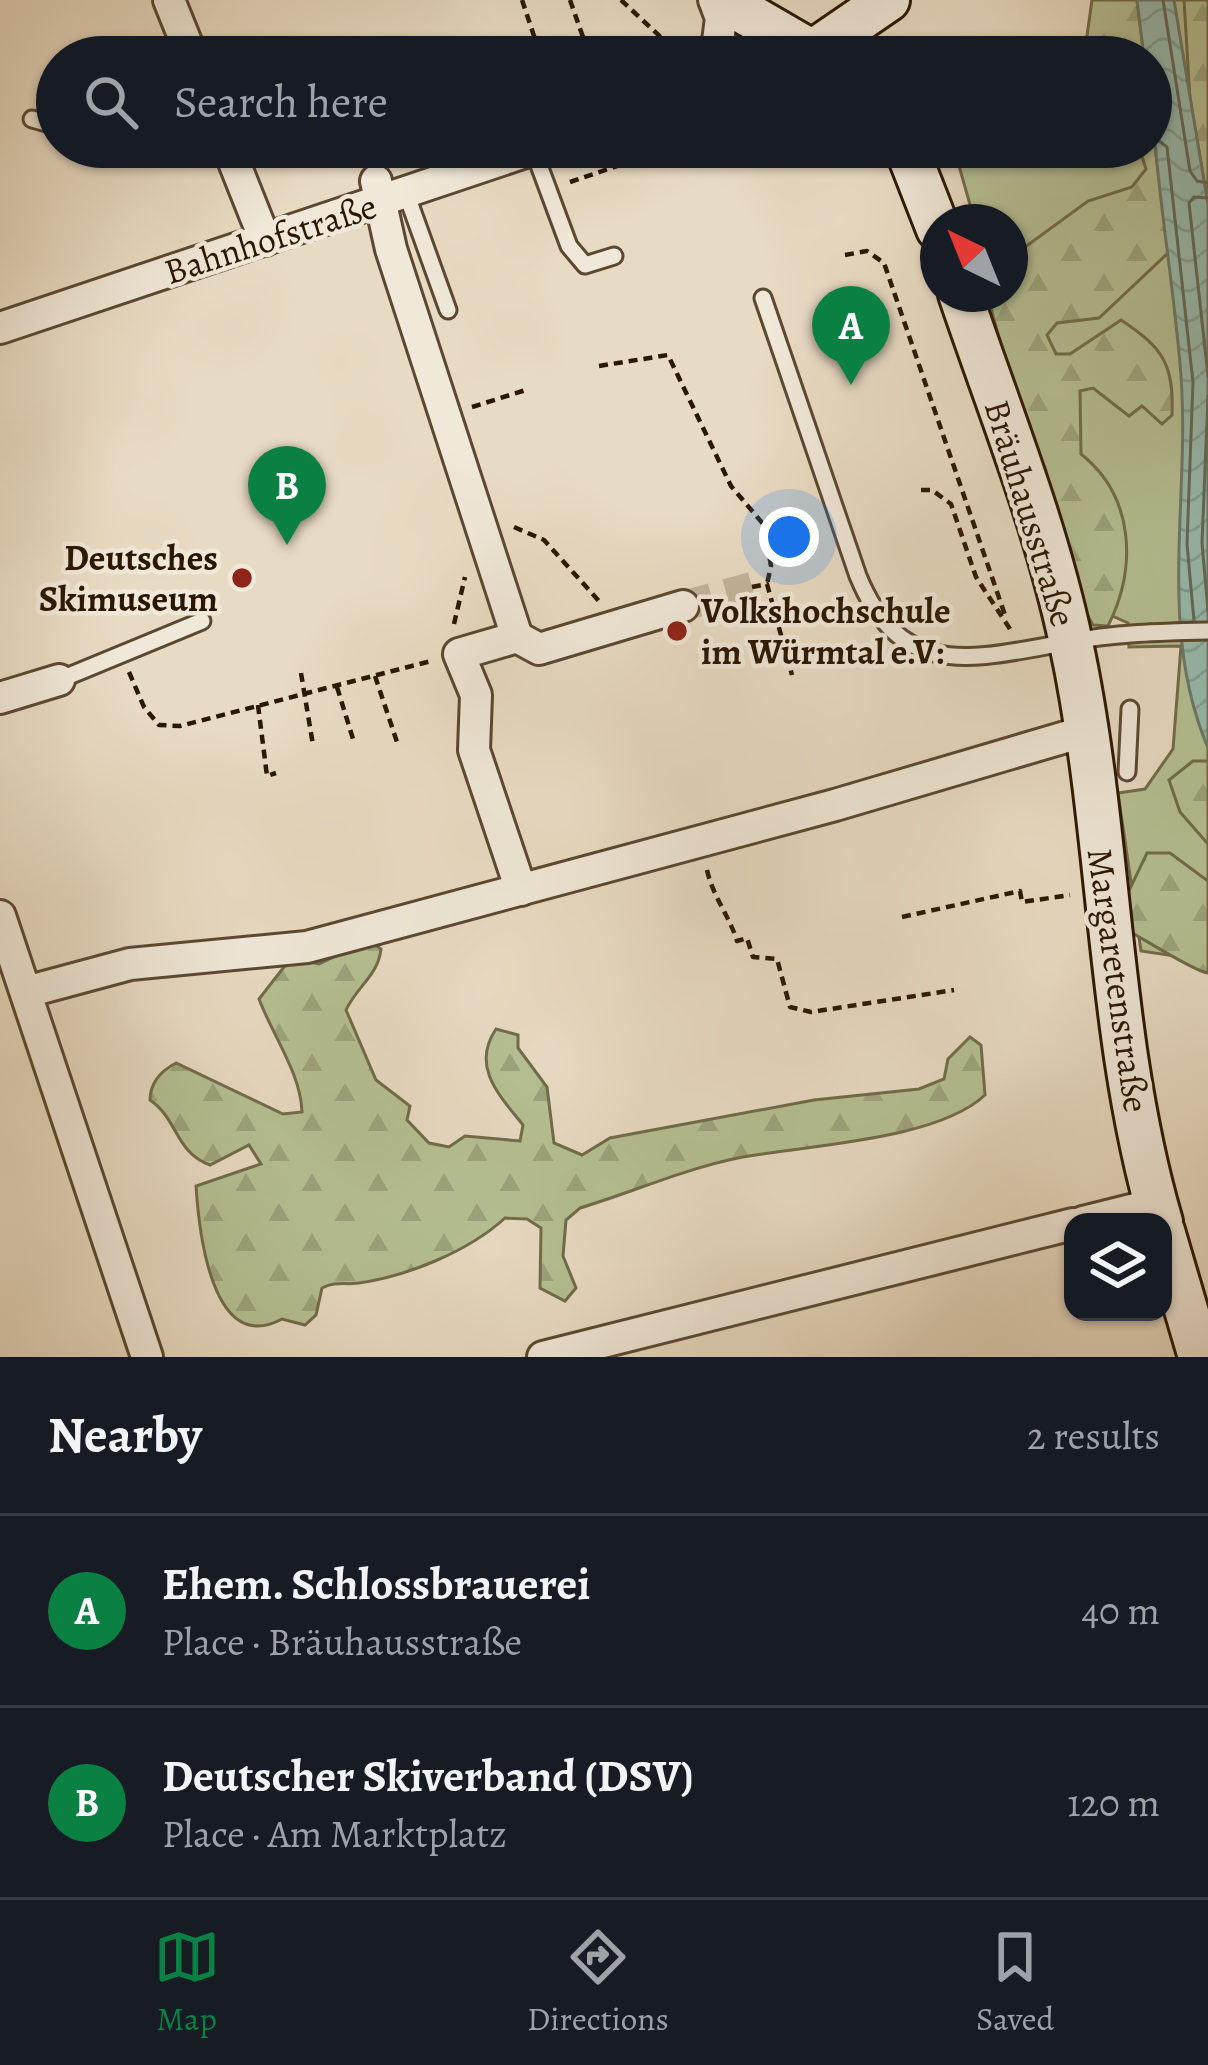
<!DOCTYPE html>
<html lang="en">
<head>
<meta charset="utf-8">
<style>
  :root { --surface:#171b24; --page:#242831; --text:#f1f3f6; --muted:#9ea1a6; --line:#363941; --accent:#0b8043 }
  body { margin:0; font-family:Alegreya,serif; background:var(--page); color:var(--text) }
  .controls { position:absolute; right:36px; bottom:36px; display:grid; overflow:hidden; border-radius:24px; box-shadow:0 3px 9px #0004 }
  .controls button { width:108px; height:108px; display:grid; place-items:center; padding:0; border:0; border-bottom:3px solid var(--line); background:var(--surface); color:var(--text); font:60px sans-serif }
  .compass { position:absolute; left:920px; top:204px; width:108px; height:108px; border-radius:50%; background:var(--surface); box-shadow:0 3px 9px #0004; rotate:317deg }
  .you { position:absolute; left:789px; top:537px; width:42px; height:42px; margin:-30px; border:9px solid #fff; border-radius:50%; background:#1a73e8; box-shadow:0 0 0 18px #1a73e833 }
  .badge { display:grid; place-items:center; width:78px; height:78px; border-radius:50%; background:var(--accent); color:#fff; font-size:39px; font-weight:700 }
  .pin { position:absolute; translate:-50% -99px; filter:drop-shadow(0 3px 6px #0008) }
  .pin::after { content:''; position:absolute; top:63px; width:42px; height:36px; background:inherit; clip-path:polygon(0 0,100% 0,50% 100%) }
  .list { margin:0; padding:0; list-style:none }
  h2 { display:flex; justify-content:space-between; align-items:center; height:156px; margin:0; padding:0 48px; font-size:51px }
  h2 small { font-size:39px; font-weight:400; color:var(--muted) }
  .list li { display:grid; grid-template-columns:78px 1fr auto; gap:36px; align-items:center; box-sizing:border-box; height:192px; padding:0 48px; border-top:3px solid var(--line) }
  .list b { display:block; font-size:45px; white-space:nowrap }
  .list p { margin:0; font-size:39px; white-space:nowrap; color:var(--muted) }
  .list em { font-size:39px; font-style:normal; color:var(--muted) }
  .icon { flex:none; width:66px; height:66px; fill:none; stroke:currentColor; stroke-width:2; stroke-linecap:round; stroke-linejoin:round }
  .map { position:relative; flex:none; width:1208px; height:1357px; overflow:hidden }
  .search { position:absolute; background:var(--surface); box-shadow:0 3px 9px #0004; left:36px; right:36px; top:36px; height:132px; display:flex; align-items:center; gap:30px; box-sizing:border-box; padding:0 42px; border-radius:66px; color:var(--muted); font-size:45px }
  .sheet { height:540px; background:var(--surface) }
  nav { display:flex; justify-content:space-around; align-items:center; box-sizing:border-box; height:168px; border-top:3px solid var(--line); background:var(--surface); font-size:33px; color:var(--muted) }
  nav a { display:grid; justify-items:center; gap:6px }
  nav .on { color:var(--accent) }
  .map>svg:first-child { display:block }
  .green { fill:#b5c094; stroke:#706c4a; stroke-width:3 }
  .forest { fill:url(#forest-firs); stroke:#706c4a; stroke-width:3 }
  .water { fill:url(#water-waves); stroke:#6c7969; stroke-width:3 }
  .lines { fill:none; stroke-linecap:round; stroke-linejoin:round }
  .shore { stroke:#616958; stroke-width:3 }
  .street-tunnel { stroke:#c2b49c; stroke-width:30; stroke-dasharray:30 15; stroke-linecap:butt }
  .lane-casing { stroke:#5a4831; stroke-width:21 }
  .street-casing { stroke:#5a4831; stroke-width:36 }
  .secondary-casing { stroke:#2a1700; stroke-width:48 }
  .path { stroke:#2a1700; stroke-width:4.5; stroke-dasharray:9 6; stroke-linecap:butt }
  .lane { stroke:#f0e8d8; stroke-width:15 }
  .street { stroke:#f0e8d8; stroke-width:30 }
  .secondary { stroke:#f0e8d8; stroke-width:42 }
  .poi-dot { fill:#8f2418; stroke:#f0e8d8; stroke-width:4.5 }
  .labels { text-anchor:middle; stroke-width:9; stroke-linejoin:round; paint-order:stroke }
  .street-label { font-size:36px; fill:#2a1700; stroke:#f0e8d8 }
  .poi-label { font-size:36px; font-weight:bold; fill:#2a1700; stroke:#f0e8d8; text-anchor:end }
</style>
</head>
<body>
<div class="map">
<svg width="1208" height="1357" viewBox="0 0 1208 1357">
  <defs>
    <pattern id="forest-firs" width="22" height="20" patternUnits="userSpaceOnUse" patternTransform="scale(3)"><rect width="22" height="20" fill="#b5c094"/><path d="M5 1l3.5 6h-7zM16 11l3.5 6h-7z" fill="#9ca47e"/></pattern>
    <pattern id="water-waves" width="16" height="10" patternUnits="userSpaceOnUse" patternTransform="scale(3)"><rect width="16" height="10" fill="#98bbaf"/><path d="M0 5q4-4 8 0t8 0" fill="none" stroke="#83a095"/></pattern>
  </defs>
  <rect width="100%" height="100%" fill="#e8dbc3"/>
  <filter id="stains"><feTurbulence type="fractalNoise" baseFrequency=".00167" numOctaves="4"/><feColorMatrix values="0 0 0 0 .2 0 0 0 0 .09 0 0 0 0 .02 0 0 0 .5 -.17"/></filter>
  <radialGradient id="worn" r=".72"><stop offset=".6" stop-color="#630" stop-opacity="0"/><stop offset="1" stop-color="#630" stop-opacity=".3"/></radialGradient>
  <!-- green -->
  <path class="green" d="M1103,0h105v961l-67,-10 -23,-158 27,-4 28,-40 8,-103 -52,1 -1,-24 -34,-15 -84,-314v-72h-35l-20,-70 13,-5h183v-90h-53z"/>
  <!-- forest -->
  <g class="forest">
    <path d="M1092,0h45l7,57h-60z"/>
    <path d="M1184,0h24v204l-18,-105z"/>
    <path d="M1151,112l17,141 -69,65 -42,5 -10,12 9,19h14l51,-34c42,28 53,44 51,95l-10,9 -20,-18 -13,10 -36,-28 -13,3 1,63c54,43 56,114 27,172l-15,-1 -27,-47 -79,-284h23v-36l78,-57 44,-14 14,-18 -7,-22h12z"/>
    <path d="M1193,761h15v83l-28,-32 -11,-32z"/>
    <path d="M1147,853h23l38,28v92c-13,-1 -64,-34 -81,-43l-3,-29z"/>
    <path d="M369,940l12,9c-3,27 -24,37 -35,61l30,70 34,26 -3,14 22,23 20,4 16,-11 55,5 3,-16c-25,-31 -52,-59 -27,-96l22,6v13l29,39 7,56 28,12 28,-17 204,-38 105,-11 25,-10 4,-20 22,-22 11,8 4,50c-49,46 -181,50 -247,63 -54,11 -105,34 -158,50l-14,12 -3,36 13,32 -11,13 -25,-13 1,-60 -14,-9 -22,-1c-36,33 -97,58 -146,65 -15,2 -23,-2 -37,5l-6,27 -11,10 -23,-6c-70,38 -83,-87 -86,-133l65,-22 -12,-19 -39,20c-35,-13 -32,-46 -60,-65 0,-18 11,-29 26,-37l107,51 19,-2c-1,-38 -29,-76 -43,-113l32,-41 28,6z"/>
  </g>
  <!-- water -->
  <path class="water" d="M1137,0h37l34,205v543c-51,-119 -18,-248 -27,-372 -8,-106 -30,-212 -30,-319h-7z"/>
  <g class="lines">
    <!-- shore -->
    <g class="shore">
      <path d="M1163,0l27,171 7,10 11,2"/>
      <path d="M1151,135l16,12 26,235 -6,162 7,77"/>
      <path d="M1208,198l-14,-1 -5,6 19,173"/>
      <path d="M1208,396l-6,147 6,68"/>
    </g>
    <!-- street-tunnel -->
    <path class="street-tunnel" d="M683,606l69,-19"/>
    <defs>
      <g id="lane">
        <path d="M32,119l25,7"/>
        <path d="M533,149l36,97 16,19 29,-9"/>
        <path d="M406,193l42,117"/>
        <path d="M763,298l95,278c44,107 117,82 211,66 45,-9 93,-10 139,-11"/>
        <path d="M59,680l143,-59"/>
        <path d="M1127,772l3,-63"/>
      </g>
      <g id="street">
        <path d="M169,0l23,57"/>
        <path d="M714,0l7,18 -5,39"/>
        <path d="M228,147l37,93"/>
        <path d="M376,181l15,68 126,388"/>
        <path d="M0,328l540,-181"/>
        <path d="M0,698l59,-18"/>
        <path d="M521,890l-47,-140 2,-55 -17,-41 58,-17 22,12 144,-43"/>
        <path d="M0,916l147,441"/>
        <path d="M26,992l104,-28 177,-17 528,-142 251,-74"/>
        <path d="M1083,1222l72,-18"/>
        <path d="M543,1357l530,-133"/>
      </g>
      <g id="secondary">
        <path d="M723,0l98,57"/>
        <path d="M812,52l76,-52"/>
        <path d="M906,147l32,82"/>
        <path d="M960,294c39,115 86,230 111,349 41,191 35,391 90,579"/>
        <path d="M1163,1231l37,126"/>
      </g>
    </defs>
    <!-- lane casing -->
    <use href="#lane" class="lane-casing"/>
    <!-- street casing -->
    <use href="#street" class="street-casing"/>
    <!-- secondary casing -->
    <use href="#secondary" class="secondary-casing"/>
    <!-- path -->
    <g class="path">
      <path d="M522,0l19,57"/>
      <path d="M570,0l20,57"/>
      <path d="M621,0l61,57"/>
      <path d="M570,182l103,-35"/>
      <path d="M845,255l22,-4 17,12 122,355"/>
      <path d="M599,366l69,-11 63,131 33,39 7,41 -4,18"/>
      <path d="M472,407l57,-18"/>
      <path d="M921,490h11l19,14 25,73 34,52"/>
      <path d="M514,527l30,13 55,61"/>
      <path d="M752,587l15,-3 25,91"/>
      <path d="M454,624l11,-47"/>
      <path d="M129,672l15,35 15,18 21,1 251,-65"/>
      <path d="M301,673l12,72"/>
      <path d="M375,676l23,69"/>
      <path d="M337,687l16,52"/>
      <path d="M258,705l9,71 9,-3"/>
      <path d="M707,870c6,27 22,45 30,71l10,-3 6,19 24,2 13,48 21,5 143,-22"/>
      <path d="M902,917l118,-26 2,11 48,-7"/>
    </g>
    <!-- lane -->
    <use href="#lane" class="lane"/>
    <!-- street -->
    <use href="#street" class="street"/>
    <!-- secondary -->
    <use href="#secondary" class="secondary"/>
  </g>
  <!-- markers -->
  <g class="poi-dot">
    <circle cx="242" cy="578" r="12"/>
    <circle cx="677" cy="631" r="12"/>
  </g>
  <g class="labels">
    <!-- street labels -->
    <g class="street-label">
      <text transform="translate(270 238) rotate(-18)" y="13">Bahnhofstraße</text>
      <text transform="translate(1031 513) rotate(73)" y="13">Bräuhausstraße</text>
      <text transform="translate(1119 980) rotate(82)" y="13">Margaretenstraße</text>
    </g>
    <!-- poi labels -->
    <g class="poi-label">
      <text x="218" y="570">Deutsches<tspan x="218" dy="41">Skimuseum</tspan></text>
      <text x="701" y="623" text-anchor="start">Volkshochschule<tspan x="701" dy="41">im Würmtal e.V:</tspan></text>
    </g>
  </g>
  <rect width="100%" height="100%" filter="url(#stains)"/>
  <rect width="100%" height="100%" fill="url(#worn)"/>
</svg>
<div class="controls">
<button><svg class="icon" aria-label="layers" viewBox="0 0 24 24"><path d="M12 4l9 5-9 5-9-5zM3 14l9 5 9-5"/></svg></button>
</div>
<svg class="compass" viewBox="-18 -18 36 36"><path d="M0-13l5 13h-10z" fill="#e53935"/><path d="M0 13l5-13h-10z" fill="#9ea1a6"/></svg>
<div class="you"></div>
<div class="pin badge" style="left:851px;top:385px">A</div>
<div class="pin badge" style="left:287px;top:545px">B</div>
<div class="search"><svg class="icon" aria-label="search" viewBox="0 0 24 24"><circle cx="10" cy="10" r="6"/><path d="M15 15l6 6"/></svg>Search here</div>
</div>
<section class="sheet">
<h2>Nearby<small>2 results</small></h2>
<ul class="list">
<li><span class="badge">A</span><div><b>Ehem. Schlossbrauerei</b><p>Place · Bräuhausstraße</p></div><em>40 m</em></li>
<li><span class="badge">B</span><div><b>Deutscher Skiverband (DSV)</b><p>Place · Am Marktplatz</p></div><em>120 m</em></li>
</ul>
</section>
<nav>
<a class="on"><svg class="icon" aria-label="map" viewBox="0 0 24 24"><path d="M3 6l6-2 6 2 6-2v14l-6 2-6-2-6 2zM9 4v14M15 6v14"/></svg>Map</a>
<a><svg class="icon" aria-label="directions" viewBox="0 0 24 24"><path d="M12 3l9 9-9 9-9-9zM9 14v-3h6M13 9l2 2-2 2"/></svg>Directions</a>
<a><svg class="icon" aria-label="saved" viewBox="0 0 24 24"><path d="M7 4h10v16l-5-4-5 4z"/></svg>Saved</a>
</nav>
</body>
</html>
